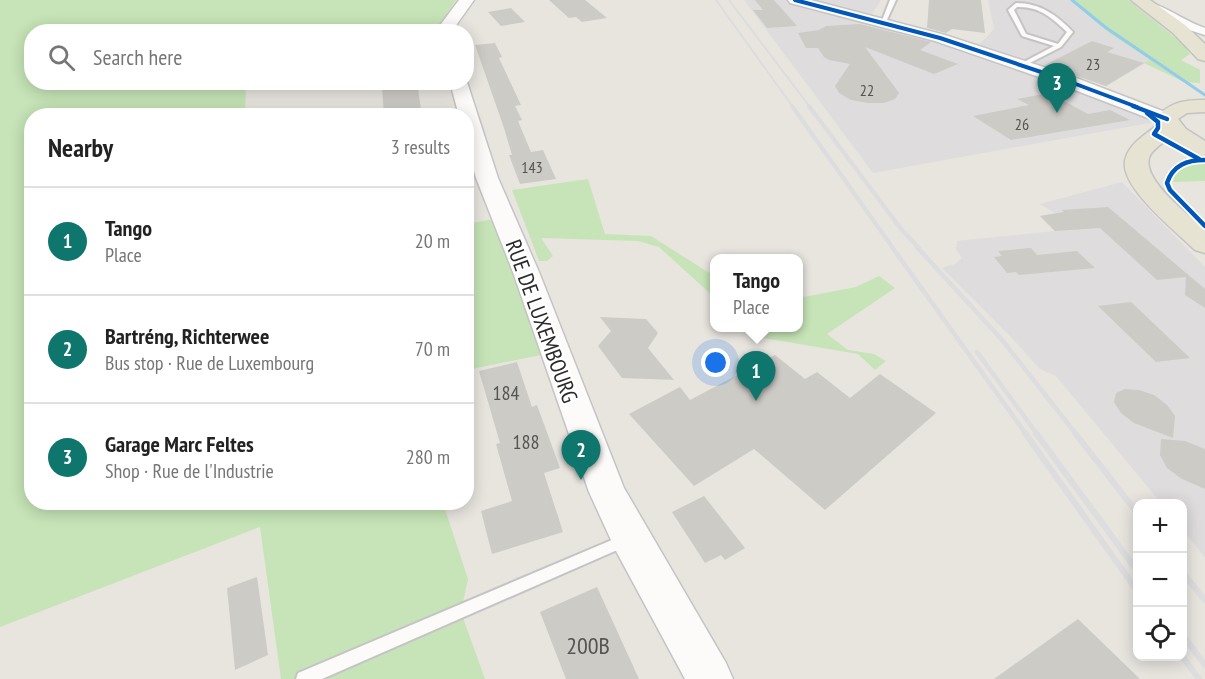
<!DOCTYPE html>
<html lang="en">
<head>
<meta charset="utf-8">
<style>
  :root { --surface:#fff; --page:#f2f2f2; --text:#222; --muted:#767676; --line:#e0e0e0; --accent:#0f766e }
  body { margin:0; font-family:"PT Sans Narrow",sans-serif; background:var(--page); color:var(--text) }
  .controls { position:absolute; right:18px; bottom:18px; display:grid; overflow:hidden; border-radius:12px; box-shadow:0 3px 15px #0003 }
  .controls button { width:54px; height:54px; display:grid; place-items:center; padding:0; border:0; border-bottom:2px solid var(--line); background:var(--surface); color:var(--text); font:30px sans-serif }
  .you { position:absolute; left:716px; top:363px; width:21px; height:21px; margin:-15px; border:4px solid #fff; border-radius:50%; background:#1a73e8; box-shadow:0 0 0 9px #1a73e833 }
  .badge { display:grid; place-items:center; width:39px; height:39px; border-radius:50%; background:var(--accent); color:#fff; font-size:20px; font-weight:700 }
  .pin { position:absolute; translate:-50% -50px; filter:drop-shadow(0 2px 3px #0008) }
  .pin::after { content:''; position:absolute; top:32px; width:21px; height:18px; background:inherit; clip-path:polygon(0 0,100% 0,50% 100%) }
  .popup { position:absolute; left:710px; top:254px; width:93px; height:78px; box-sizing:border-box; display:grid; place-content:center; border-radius:12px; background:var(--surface); filter:drop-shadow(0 2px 4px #0005); font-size:20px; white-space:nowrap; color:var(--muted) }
  .popup b { font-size:22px; color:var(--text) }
  .popup::after { content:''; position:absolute; left:50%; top:100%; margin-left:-12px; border:12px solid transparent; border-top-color:var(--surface) }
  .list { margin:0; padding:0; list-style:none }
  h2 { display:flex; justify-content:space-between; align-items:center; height:78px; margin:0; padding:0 24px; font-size:26px }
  h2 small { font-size:20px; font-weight:400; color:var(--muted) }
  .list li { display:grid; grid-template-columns:39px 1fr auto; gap:18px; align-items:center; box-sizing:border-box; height:108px; padding:0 24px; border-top:2px solid var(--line) }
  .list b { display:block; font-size:22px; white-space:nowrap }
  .list p { margin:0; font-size:20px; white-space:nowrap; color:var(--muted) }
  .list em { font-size:20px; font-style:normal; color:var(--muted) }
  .icon { flex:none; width:33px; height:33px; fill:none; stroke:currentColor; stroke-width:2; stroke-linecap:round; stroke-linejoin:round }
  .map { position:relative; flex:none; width:1205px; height:679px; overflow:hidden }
  .search { position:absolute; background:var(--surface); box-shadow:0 3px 15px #0003; left:24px; top:24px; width:450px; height:66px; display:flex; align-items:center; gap:15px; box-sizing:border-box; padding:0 21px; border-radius:24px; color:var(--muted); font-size:22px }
  .panel { position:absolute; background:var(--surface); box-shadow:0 3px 15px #0003; left:24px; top:108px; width:450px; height:402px; border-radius:24px }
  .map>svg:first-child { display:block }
  .industrial { fill:#dfdcde }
  .green { fill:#c6e4b7 }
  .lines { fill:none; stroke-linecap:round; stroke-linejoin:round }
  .stream { stroke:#92ccea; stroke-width:3 }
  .building { fill:#cdcbc6 }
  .service-casing { stroke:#c5c4c5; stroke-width:4 }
  .minor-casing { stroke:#c5c4c5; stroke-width:3 }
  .tertiary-casing { stroke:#c5c4c5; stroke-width:3 }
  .secondary-casing { stroke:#c5c4c5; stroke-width:3 }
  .primary-casing { stroke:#c4c3c1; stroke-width:3 }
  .service { fill:#fcfbfa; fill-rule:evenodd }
  .minor { fill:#fcfbfa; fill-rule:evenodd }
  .tertiary { fill:#fcfbfa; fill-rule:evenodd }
  .secondary { fill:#fcfbfa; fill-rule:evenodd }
  .primary { fill:#e6e3d3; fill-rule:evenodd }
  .rail-far3 { stroke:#dddcde; stroke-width:2 }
  .rail-far2 { stroke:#dddcde; stroke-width:4 }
  .rail-far1 { stroke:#dddcde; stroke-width:4.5 }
  .rail { stroke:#dddcde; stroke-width:6 }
  .cycleway-far1-casing { stroke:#fff; stroke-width:6 }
  .cycleway-casing { stroke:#fff; stroke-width:8 }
  .cycleway-far1 { stroke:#0057b8; stroke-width:4 }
  .cycleway { stroke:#0057b8; stroke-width:4.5 }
  .labels { text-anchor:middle; stroke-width:5; stroke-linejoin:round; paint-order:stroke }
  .far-number-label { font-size:16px; fill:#545453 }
  .number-label { font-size:20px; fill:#545453 }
  .street-label { font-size:22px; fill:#2a2a2a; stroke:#fff }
  .near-number-label { font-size:24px; fill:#545453 }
</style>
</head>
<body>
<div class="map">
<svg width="1205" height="679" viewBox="0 0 1205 679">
  <rect width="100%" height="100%" fill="#e8e5df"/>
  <!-- industrial -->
  <g class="industrial">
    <path d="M744,0h43l157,43 207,74 4,5 -282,51z"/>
    <path d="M809,0h72l-9,14z"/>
    <path d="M988,0h82l39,33 42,27 -45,26 -127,-41 15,-16z"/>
    <path d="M1122,182l83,85v291l-22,-28 -1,-26 -21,-1 -105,-127 -16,-7 -31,-34 -67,-67 13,-4 7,-6 -6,-9 1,-8 97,-10 -14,-15 15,-3 -15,-9z"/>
  </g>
  <!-- green -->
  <g class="green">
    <path d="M0,0h456l-16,24 -1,7 -407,1v50l214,1 -1,32 -213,1v386l411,1 25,76 -7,33 24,67h-204l-21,-152 -260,100z"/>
    <path d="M1070,0h58l55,44 7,10 -9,6 19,10v13l-16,-1 -40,-19 6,-3 -41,-27z"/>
    <path d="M1192,161h13v20l-32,1 4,-13z"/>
    <path d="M588,179l17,55 46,2 63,40v21l-55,-50 -21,-6 -97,-3 12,18 -6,5h-8l-27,-71z"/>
    <path d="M494,219l47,136 -74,15v-146z"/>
    <path d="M879,276l16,12 -68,46 21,16 26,4 12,7 -11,9 -17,-16 -106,-18 -8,-8h54v-30l58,-11z"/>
  </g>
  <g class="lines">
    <!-- stream -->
    <path class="stream" d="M1072,0l33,27 100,68"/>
  </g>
  <!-- building -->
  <g class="building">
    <path d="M549,0h36l22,18 -25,4 -6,-5 -7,1z"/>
    <path d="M755,0h19l23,26 -30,2 -14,-18h10z"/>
    <path d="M929,0h52l4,33 -33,-4 -6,4 -19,-5z"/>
    <path d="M511,8l14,14 -24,4 -13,-14z"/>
    <path d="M860,24l71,18 -11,8 38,14 -24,10 -69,-27 34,46 -4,6 -11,4h-16l-17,-3 -12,-7 -4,-7 15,-22 -21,-4 -5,-3 -6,-9h-12l-8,-15 21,-3 7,-4z"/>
    <path d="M1092,41l22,7 -7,4 37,11 -38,23 -61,-21z"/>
    <path d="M495,43l7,14 -3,1 22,47 -6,1 7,14 -4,1 13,31 12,-2 13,29 -36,5 -11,-29h3l-8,-27 -29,-83z"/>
    <path d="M386,82h31l5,34h-38l-2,-29h5z"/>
    <path d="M1049,93l39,21 22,-4 20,10 -119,20 -38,-24 56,-11 -12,-6z"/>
    <path d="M1108,207l97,82v19l-20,-13 1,-18 -29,3 -57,-52 -45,3 -15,-15 24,-4 -2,-2z"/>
    <path d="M1031,248l6,7 40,-4 18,17 -76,7 -3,-3 -9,1 -13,-16 8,-1 -4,-5z"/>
    <path d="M1131,302l59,56 -34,4 -58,-56z"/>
    <path d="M600,317l46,2 12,14 -10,15 26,32 -52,-2 -24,-32 13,-15z"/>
    <path d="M775,355l30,24 12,-7 33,26 30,-24 56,39 -111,97 -71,-61 -60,37 -65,-72 51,-27 10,13z"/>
    <path d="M517,362l15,45 5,-2 23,63 -16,5 19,59 -71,22 -11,-43 31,-10 -16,-57 4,-1 -21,-72z"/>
    <path d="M1125,389l14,1 15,5 13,10 8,11 -2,22 -39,-15 -13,-10 -7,-11 2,-9z"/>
    <path d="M1161,439l24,2 20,8v40l-23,-10 -15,-11 -7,-13z"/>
    <path d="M704,496l41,52 -20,12 -4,-5 -16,8 -33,-51z"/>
    <path d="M257,577l11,78 -33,15 -8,-82z"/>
    <path d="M597,587l42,92h-73l-26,-67z"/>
    <path d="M1078,619l62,60h-146z"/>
  </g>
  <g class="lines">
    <defs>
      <g id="service">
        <path d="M890,0h6l-10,22 -5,1z"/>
        <path d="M1016,3c24,0 41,12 57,29l-12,15 -39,20 -3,-2 1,-1 34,-18 -32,-10 -14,-26zM1017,7c22,-1 35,11 50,25l-9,12 -32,-10 -12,-24z"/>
        <path d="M626,534l5,2 2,4 -2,4 -309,135h-26l2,-6z"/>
      </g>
      <path id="minor" d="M1134,0c25,0 47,20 71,28v7l-25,-8z"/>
      <path id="tertiary" d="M788,0h23l134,35 126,41 102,39 3,4 -3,4h-12l-102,-39 -124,-43 -145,-38z"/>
      <g id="secondary">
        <path d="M459,0h15l-17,24 -1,8h-16l1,-8z"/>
        <path d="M466,79l32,99 41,94 85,216 102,175 7,16h-48l-69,-128 -27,-59 -76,-220 -37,-94 -10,-34v-28h-7l-9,-34h16z"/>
      </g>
      <g id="primary">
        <path d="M1131,0h19l35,25 20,19v17l-7,-2 -25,-26z"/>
        <path d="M1205,100v12l-18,1 -9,6 8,10 19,12v16l-19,-7 -17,-12c-7,6 -18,12 -20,20 -6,23 40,57 56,71v24l-10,-3c-18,-18 -80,-66 -69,-93 5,-15 21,-23 32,-33l-2,-5c12,-17 29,-19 49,-19z"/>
      </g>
    </defs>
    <!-- service casing -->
    <use href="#service" class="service-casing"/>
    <!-- minor casing -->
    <use href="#minor" class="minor-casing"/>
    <!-- tertiary casing -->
    <use href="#tertiary" class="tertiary-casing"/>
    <!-- secondary casing -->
    <use href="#secondary" class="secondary-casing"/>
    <!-- primary casing -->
    <use href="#primary" class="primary-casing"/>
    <!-- service -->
    <use href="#service" class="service"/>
    <!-- minor -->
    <use href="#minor" class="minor"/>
    <!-- tertiary -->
    <use href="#tertiary" class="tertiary"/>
    <!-- secondary -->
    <use href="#secondary" class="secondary"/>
    <!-- primary -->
    <use href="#primary" class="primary"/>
    <!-- rail-far3 -->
    <g class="rail-far3">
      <path d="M716,0l77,107"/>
      <path d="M729,0l81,107"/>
    </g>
    <!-- rail-far2 -->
    <g class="rail-far2">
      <path d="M792,106l101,142"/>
      <path d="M809,106l92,123 18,19"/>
    </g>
    <!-- rail-far1 -->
    <g class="rail-far1">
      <path d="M892,247l134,187"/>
      <path d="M917,247l86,94 73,93"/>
      <path d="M977,352l60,82"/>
    </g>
    <!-- rail -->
    <g class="rail">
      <path d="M1025,433l113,159"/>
      <path d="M1036,433l102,139"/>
      <path d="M1075,433l63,81"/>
      <path d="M1182,572l23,28"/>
      <path d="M1182,634l23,31"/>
      <path d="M1182,656l17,23"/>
    </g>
    <defs>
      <path id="cycleway-far1" d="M795,0l145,38 125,42 72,27"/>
      <g id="cycleway">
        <path d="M1133,106l34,13"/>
        <path d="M1147,113l11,9v6l-4,6 45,25"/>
        <path d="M1205,160c-18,0 -32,5 -38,23l3,7 35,36"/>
      </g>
    </defs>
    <!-- cycleway-far1 casing -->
    <use href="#cycleway-far1" class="cycleway-far1-casing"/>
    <!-- cycleway casing -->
    <use href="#cycleway" class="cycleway-casing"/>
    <!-- cycleway-far1 -->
    <use href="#cycleway-far1" class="cycleway-far1"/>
    <!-- cycleway -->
    <use href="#cycleway" class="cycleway"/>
  </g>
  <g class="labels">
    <!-- far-number labels -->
    <g class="far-number-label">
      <text x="1093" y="70">23</text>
      <text x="867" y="96">22</text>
      <text x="1022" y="130">26</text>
      <text x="532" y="173">143</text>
    </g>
    <!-- number labels -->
    <g class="number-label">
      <text x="506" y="400">184</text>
      <text x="526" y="449">188</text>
    </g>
    <!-- street labels -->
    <g class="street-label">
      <text transform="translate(542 321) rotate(70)" y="8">RUE DE LUXEMBOURG</text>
    </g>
    <!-- near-number labels -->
    <g class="near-number-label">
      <text x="588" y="654">200B</text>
    </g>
  </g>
</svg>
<div class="controls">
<button>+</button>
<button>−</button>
<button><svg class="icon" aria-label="locate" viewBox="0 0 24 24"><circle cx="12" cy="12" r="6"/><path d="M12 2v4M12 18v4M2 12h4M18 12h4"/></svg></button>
</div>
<div class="you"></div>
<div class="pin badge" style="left:756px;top:401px">1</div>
<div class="popup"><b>Tango</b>Place</div>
<div class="pin badge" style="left:581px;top:480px">2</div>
<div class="pin badge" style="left:1057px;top:113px">3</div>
<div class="search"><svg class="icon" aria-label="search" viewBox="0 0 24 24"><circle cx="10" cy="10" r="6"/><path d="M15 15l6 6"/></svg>Search here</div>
<section class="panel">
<h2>Nearby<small>3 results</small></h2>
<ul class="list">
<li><span class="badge">1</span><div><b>Tango</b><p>Place</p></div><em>20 m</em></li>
<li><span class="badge">2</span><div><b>Bartréng, Richterwee</b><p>Bus stop · Rue de Luxembourg</p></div><em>70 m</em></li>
<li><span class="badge">3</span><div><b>Garage Marc Feltes</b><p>Shop · Rue de l'Industrie</p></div><em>280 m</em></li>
</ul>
</section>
</div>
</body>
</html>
